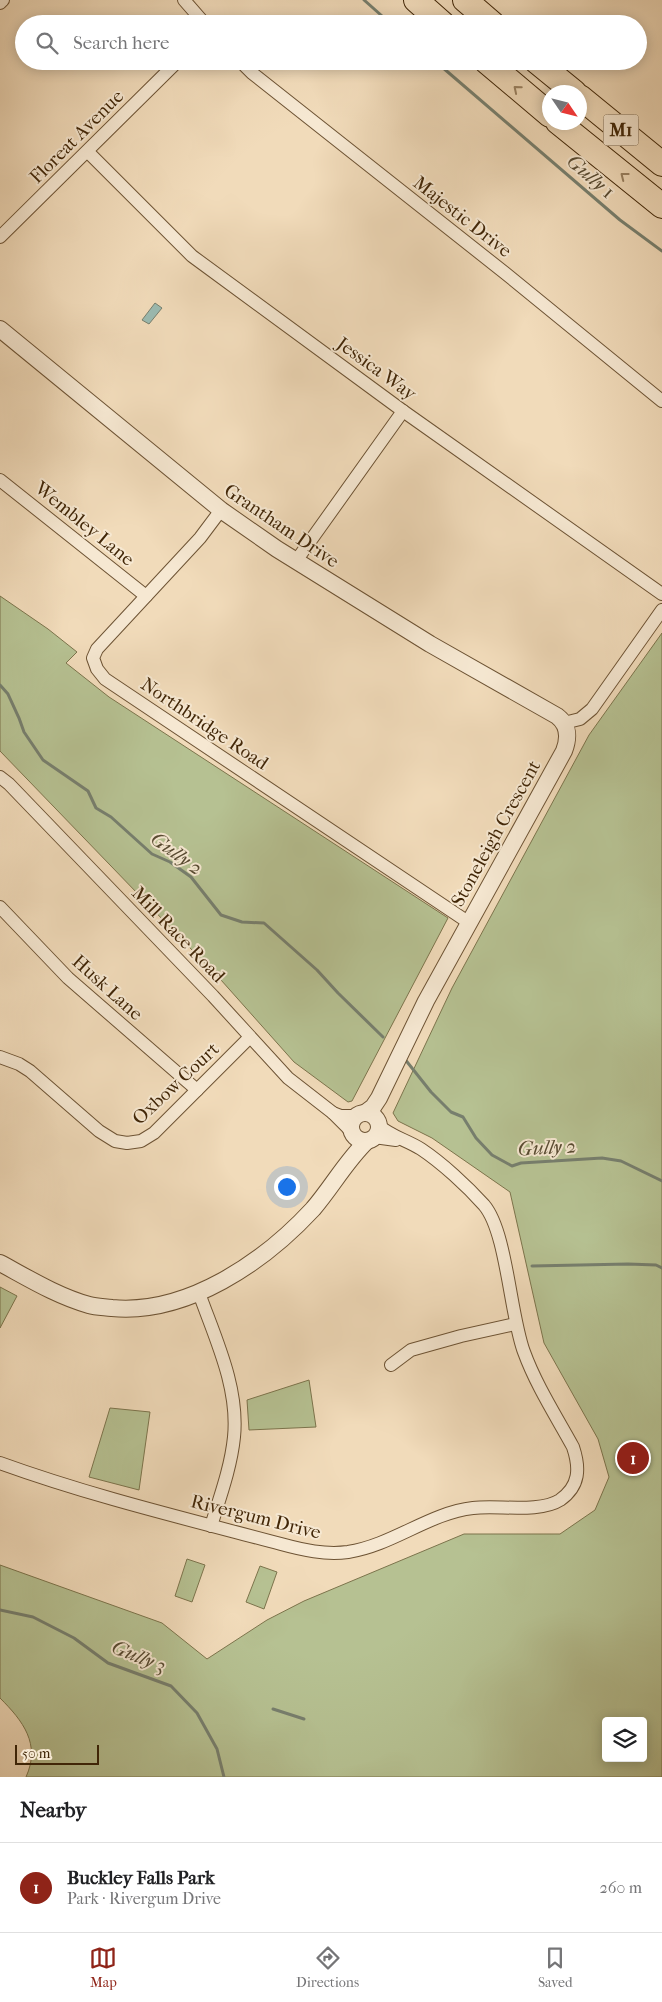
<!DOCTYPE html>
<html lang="en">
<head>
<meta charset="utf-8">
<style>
  :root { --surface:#fff; --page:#f6f6f6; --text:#202124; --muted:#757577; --line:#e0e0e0; --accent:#8f2418 }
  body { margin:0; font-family:"IM FELL French Canon",serif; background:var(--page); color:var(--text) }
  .controls { position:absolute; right:15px; bottom:15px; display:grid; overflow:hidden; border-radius:5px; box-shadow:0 2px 12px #0003 }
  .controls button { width:45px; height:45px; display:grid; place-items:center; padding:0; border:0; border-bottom:1px solid var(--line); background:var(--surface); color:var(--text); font:25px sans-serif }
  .compass { position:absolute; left:542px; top:85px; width:45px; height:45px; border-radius:50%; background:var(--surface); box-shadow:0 2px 12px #0003; rotate:125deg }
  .scale { position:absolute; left:15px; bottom:12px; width:84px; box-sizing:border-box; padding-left:5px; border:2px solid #412607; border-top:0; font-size:14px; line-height:18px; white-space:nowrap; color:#412607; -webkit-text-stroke:4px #f6e8d2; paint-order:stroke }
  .you { position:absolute; left:286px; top:1186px; width:18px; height:18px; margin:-12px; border:4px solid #fff; border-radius:50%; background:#1a73e8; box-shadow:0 0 0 8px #1a73e833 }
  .badge { display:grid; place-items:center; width:32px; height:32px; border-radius:50%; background:var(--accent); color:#fff; font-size:16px; font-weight:700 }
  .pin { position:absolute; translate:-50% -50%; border:2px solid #fff; box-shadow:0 1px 5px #0006 }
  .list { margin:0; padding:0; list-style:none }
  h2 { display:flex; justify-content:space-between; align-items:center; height:65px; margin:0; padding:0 20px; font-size:21px }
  h2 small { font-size:16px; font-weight:400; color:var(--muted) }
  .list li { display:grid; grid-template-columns:32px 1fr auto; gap:15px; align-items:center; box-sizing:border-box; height:90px; padding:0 20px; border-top:1px solid var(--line) }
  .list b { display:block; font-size:19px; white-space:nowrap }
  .list p { margin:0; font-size:16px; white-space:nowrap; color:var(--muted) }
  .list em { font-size:16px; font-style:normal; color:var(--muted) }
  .icon { flex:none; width:28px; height:28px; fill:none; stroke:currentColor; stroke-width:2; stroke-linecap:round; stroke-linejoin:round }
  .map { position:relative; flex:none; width:662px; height:1777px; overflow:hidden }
  .search { position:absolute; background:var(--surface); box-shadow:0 2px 12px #0003; left:15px; right:15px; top:15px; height:55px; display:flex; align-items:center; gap:12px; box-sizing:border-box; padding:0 18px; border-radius:28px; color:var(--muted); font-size:19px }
  .sheet { height:155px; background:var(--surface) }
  nav { display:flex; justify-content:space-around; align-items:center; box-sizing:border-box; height:70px; border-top:1px solid var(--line); background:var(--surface); font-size:14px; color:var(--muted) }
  nav a { display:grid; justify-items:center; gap:2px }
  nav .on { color:var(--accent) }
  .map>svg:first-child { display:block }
  .green { fill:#b6c192; stroke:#7c744c; fill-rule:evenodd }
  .water { fill:#9bbbb2; stroke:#777f6e }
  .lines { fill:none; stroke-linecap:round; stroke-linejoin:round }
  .stream { stroke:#777f6e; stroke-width:3 }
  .minor-casing { stroke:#6d5334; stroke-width:14 }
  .tertiary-casing { stroke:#6d5334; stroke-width:18 }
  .motorway-casing { stroke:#412607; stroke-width:26 }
  .minor { stroke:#f6e8d2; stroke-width:12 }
  .tertiary { stroke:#f6e8d2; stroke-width:16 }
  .motorway { stroke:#f1dbba; stroke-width:24 }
  .oneway { stroke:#998060 }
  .labels { text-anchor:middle; stroke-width:4; stroke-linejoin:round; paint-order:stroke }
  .shield { fill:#f6e8d2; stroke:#776044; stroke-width:1 }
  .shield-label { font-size:18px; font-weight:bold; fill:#412607 }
  .street-label { font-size:19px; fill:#412607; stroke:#f6e8d2 }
  .water-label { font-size:20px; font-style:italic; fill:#584b32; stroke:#f6e8d2 }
</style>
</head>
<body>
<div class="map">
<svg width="662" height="1777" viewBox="0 0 662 1777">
  <rect width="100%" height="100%" fill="#f1dbba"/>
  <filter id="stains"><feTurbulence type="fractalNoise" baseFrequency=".004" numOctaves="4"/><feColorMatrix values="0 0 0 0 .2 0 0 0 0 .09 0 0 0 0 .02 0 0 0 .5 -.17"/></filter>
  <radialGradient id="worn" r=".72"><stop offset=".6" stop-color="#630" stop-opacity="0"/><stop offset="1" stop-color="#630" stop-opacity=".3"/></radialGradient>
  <!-- green -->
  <g class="green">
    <path d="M0,596l48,33 29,23 -11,11 43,34 339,221 -96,183 -4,1 -54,-40 -73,-82 -221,-229z"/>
    <path d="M662,633v1144h-636c15,-33 -3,-56 -26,-79v-133l162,58 45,36 60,-39 37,-19 160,-67h96l35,-24 14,-33 -11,-38 -54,-96 -34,-151 -78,-54 -34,-17 -5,-8 59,-125 137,-253zM606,1721h37v37h-37z"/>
    <path d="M0,1287l17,9 -17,32z"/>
    <path d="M309,1380l7,47 -67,3 -2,-30z"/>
    <path d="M110,1408l40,4 -11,78 -50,-13z"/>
    <path d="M187,1559l18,6 -13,37 -17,-6z"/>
    <path d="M260,1566l17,6 -13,37 -18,-7z"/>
  </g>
  <!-- water -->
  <path class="water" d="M155,303l7,5 -13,16 -7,-4z"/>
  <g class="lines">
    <!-- stream -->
    <g class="stream">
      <path d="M364,0l27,24"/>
      <path d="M435,61l185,159 42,31"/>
      <path d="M0,685l8,9 11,24 5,14 19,28 45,31 8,17 15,9 41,37 18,8 21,15 30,38 21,7 22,1 53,47 21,23 45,44"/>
      <path d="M404,1058l27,34 20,20 12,5 13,21 16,17 20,11 9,-3 81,-5 19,3 41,20"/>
      <path d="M532,1266l96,-2 28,1 6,3"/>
      <path d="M0,1610l33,7 41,21 34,25 63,23 26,27 20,36 7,28"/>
      <path d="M273,1709l31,10"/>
    </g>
    <defs>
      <g id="minor">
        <path d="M184,0l21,24"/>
        <path d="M0,3l3,-3"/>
        <path d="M240,61l12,12 253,200 157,128"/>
        <path d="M88,152l104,104 211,155 259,183"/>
        <path d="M0,237l178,-176"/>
        <path d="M0,480l146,116"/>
        <path d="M221,510l-21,28 -103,111 -4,9 4,11 8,10 363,243"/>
        <path d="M296,561l107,-150"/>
        <path d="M564,723l16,-4 12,-10 70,-99"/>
        <path d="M0,777l9,7 204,212 75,82 45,35 19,19"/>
        <path d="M0,907l68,71 129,112"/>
        <path d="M0,1057l19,7 11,7 69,60 16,10 12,2 14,-2 13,-8 95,-95"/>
        <path d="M333,1113l8,3h15"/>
        <path d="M374,1137l22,3"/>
        <path d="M199,1293c16,45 40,94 35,144 -3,30 -14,60 -23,89"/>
        <path d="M391,1365l20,-15 50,-14 54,-12"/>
        <path d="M0,1463c91,33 187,56 281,81 22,6 44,11 67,8 45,-7 81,-39 125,-44 24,-3 67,5 87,-8 20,-14 20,-32 13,-53 -17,-31 -37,-62 -49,-95 -14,-37 -17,-120 -40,-147 -17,-19 -42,-42 -63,-56 -14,-9 -29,-12 -43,-24"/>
      </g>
      <g id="tertiary">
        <path d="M0,329l221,181 56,39 153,95 127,72c12,9 12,22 7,35l-138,250 -47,97 -6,9 -8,6"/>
        <circle cx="365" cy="1127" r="14"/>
        <path d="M0,1263c28,15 57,33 89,42 7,2 15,2 23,3 75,7 152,-46 201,-99 19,-22 33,-48 54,-68"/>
      </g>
      <g id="motorway">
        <path d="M416,0l27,24"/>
        <path d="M465,0l28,24"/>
        <path d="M486,61l64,54"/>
        <path d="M536,61l38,31"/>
        <path d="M580,97l82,67"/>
        <path d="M558,122l104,84"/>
      </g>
    </defs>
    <!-- minor casing -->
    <use href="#minor" class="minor-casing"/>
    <!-- tertiary casing -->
    <use href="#tertiary" class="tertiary-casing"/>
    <!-- motorway casing -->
    <use href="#motorway" class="motorway-casing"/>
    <!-- minor -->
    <use href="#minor" class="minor"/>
    <!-- tertiary -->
    <use href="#tertiary" class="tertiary"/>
    <!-- motorway -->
    <use href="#motorway" class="motorway"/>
  </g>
  <!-- one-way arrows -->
  <defs><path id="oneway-chevron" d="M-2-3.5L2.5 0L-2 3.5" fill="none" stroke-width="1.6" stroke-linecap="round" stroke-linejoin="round" transform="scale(1.25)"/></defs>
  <g class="oneway">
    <use href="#oneway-chevron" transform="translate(517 89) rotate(-140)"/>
    <use href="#oneway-chevron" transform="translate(624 176) rotate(-142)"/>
  </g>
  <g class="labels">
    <!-- shield labels -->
    <rect class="shield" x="603.5" y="114.5" width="35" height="31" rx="4"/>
    <g class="shield-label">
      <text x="621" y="136">M1</text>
    </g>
    <!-- street labels -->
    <g class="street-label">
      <text transform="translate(76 136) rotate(-45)" y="7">Floreat Avenue</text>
      <text transform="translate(463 216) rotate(38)" y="7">Majestic Drive</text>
      <text transform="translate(377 368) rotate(36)" y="7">Jessica Way</text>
      <text transform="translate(85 523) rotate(39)" y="7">Wembley Lane</text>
      <text transform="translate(282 525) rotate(34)" y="7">Grantham Drive</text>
      <text transform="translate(205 723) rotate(34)" y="7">Northbridge Road</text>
      <text transform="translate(495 833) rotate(-61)" y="7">Stoneleigh Crescent</text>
      <text transform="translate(179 934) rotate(46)" y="7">Mill Race Road</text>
      <text transform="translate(108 987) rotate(42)" y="7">Husk Lane</text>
      <text transform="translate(175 1083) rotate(-43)" y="7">Oxbow Court</text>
      <text transform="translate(256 1516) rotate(14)" y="7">Rivergum Drive</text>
    </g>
    <!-- water labels -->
    <g class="water-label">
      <text transform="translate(591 176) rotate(41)" y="7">Gully 1</text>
      <text transform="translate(177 853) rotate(36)" y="7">Gully 2</text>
      <text transform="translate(547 1147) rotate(-3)" y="7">Gully 2</text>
      <text transform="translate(139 1656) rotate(22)" y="7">Gully 3</text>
    </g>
  </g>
  <rect width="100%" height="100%" filter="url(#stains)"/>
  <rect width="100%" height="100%" fill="url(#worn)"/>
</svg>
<div class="controls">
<button><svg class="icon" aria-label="layers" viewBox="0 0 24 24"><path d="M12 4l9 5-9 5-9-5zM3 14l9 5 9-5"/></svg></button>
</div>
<svg class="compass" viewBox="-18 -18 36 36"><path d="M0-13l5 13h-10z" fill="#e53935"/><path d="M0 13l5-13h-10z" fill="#757577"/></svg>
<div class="scale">50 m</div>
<div class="you"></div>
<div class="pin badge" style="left:633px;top:1458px">1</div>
<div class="search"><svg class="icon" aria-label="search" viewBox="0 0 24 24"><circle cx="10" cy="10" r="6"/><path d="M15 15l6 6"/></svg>Search here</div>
</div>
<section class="sheet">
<h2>Nearby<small></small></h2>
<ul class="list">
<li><span class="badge">1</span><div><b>Buckley Falls Park</b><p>Park · Rivergum Drive</p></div><em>260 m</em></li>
</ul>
</section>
<nav>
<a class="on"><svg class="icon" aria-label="map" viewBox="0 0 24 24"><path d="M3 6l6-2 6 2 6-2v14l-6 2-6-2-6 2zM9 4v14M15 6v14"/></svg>Map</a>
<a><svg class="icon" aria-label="directions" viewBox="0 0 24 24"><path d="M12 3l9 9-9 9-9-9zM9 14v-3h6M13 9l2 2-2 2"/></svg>Directions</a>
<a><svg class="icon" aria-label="saved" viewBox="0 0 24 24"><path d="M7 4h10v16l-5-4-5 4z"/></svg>Saved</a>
</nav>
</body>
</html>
